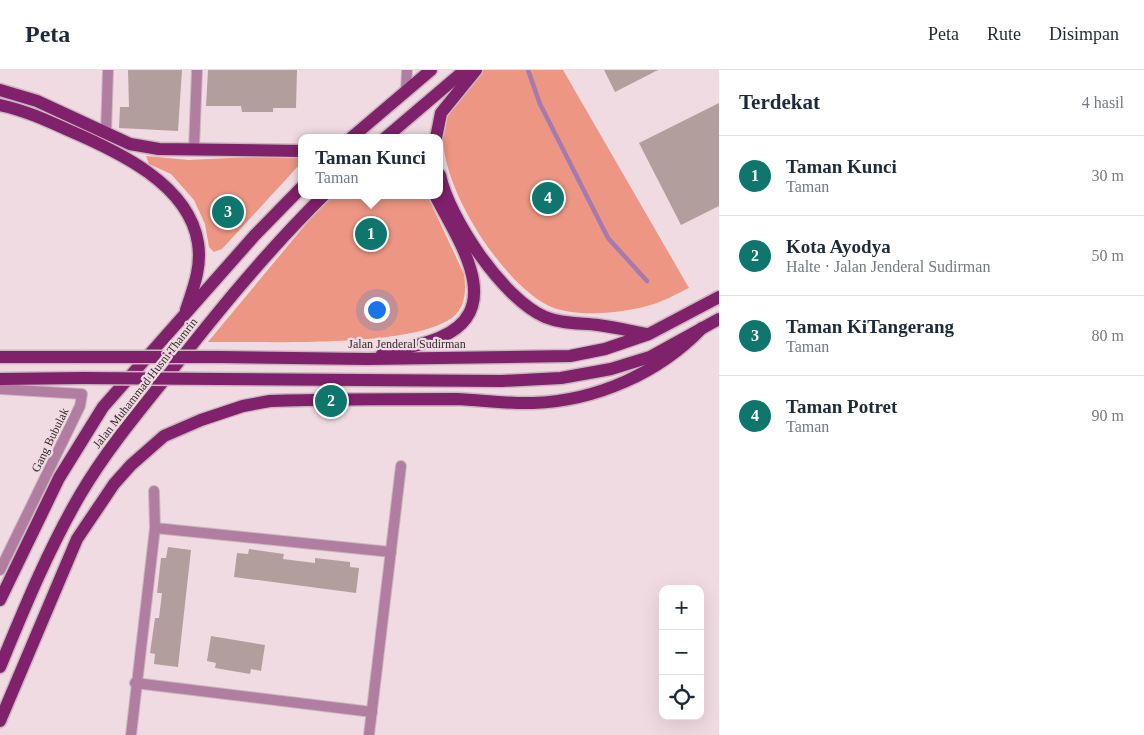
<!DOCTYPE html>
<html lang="id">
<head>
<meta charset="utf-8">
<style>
  :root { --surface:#fff; --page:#f6f6f7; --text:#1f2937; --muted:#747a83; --line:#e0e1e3; --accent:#0f766e }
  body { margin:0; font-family:"Times New Roman",serif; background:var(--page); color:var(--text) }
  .controls { position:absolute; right:15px; bottom:15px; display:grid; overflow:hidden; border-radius:10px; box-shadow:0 5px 20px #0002 }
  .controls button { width:45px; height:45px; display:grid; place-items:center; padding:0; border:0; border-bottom:1px solid var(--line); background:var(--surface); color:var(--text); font:25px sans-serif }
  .you { position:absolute; left:376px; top:239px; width:18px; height:18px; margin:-12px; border:4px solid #fff; border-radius:50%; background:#1a73e8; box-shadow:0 0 0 8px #1a73e833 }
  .badge { display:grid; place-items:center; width:32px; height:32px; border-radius:50%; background:var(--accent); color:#fff; font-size:16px; font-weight:700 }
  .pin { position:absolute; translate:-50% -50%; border:2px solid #fff; box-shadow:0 1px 5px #0006 }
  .popup { position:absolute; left:298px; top:64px; width:145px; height:65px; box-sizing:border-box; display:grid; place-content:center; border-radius:10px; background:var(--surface); filter:drop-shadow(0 1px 4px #0005); font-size:16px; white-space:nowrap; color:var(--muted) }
  .popup b { font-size:19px; color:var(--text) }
  .popup::after { content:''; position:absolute; left:50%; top:100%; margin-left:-10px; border:10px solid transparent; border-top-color:var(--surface) }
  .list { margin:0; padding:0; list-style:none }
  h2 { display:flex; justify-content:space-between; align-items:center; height:65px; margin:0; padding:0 20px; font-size:21px }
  h2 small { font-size:16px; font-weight:400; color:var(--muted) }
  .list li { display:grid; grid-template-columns:32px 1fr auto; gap:15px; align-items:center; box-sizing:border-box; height:80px; padding:0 20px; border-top:1px solid var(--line) }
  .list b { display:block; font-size:19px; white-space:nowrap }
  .list p { margin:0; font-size:16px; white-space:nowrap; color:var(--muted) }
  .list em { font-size:16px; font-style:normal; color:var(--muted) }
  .icon { flex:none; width:28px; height:28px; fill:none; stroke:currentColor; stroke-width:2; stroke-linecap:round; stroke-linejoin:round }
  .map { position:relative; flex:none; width:719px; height:665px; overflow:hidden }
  header { display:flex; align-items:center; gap:30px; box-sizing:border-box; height:70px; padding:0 25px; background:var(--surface); border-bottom:1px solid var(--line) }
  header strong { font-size:24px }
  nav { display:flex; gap:28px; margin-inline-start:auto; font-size:18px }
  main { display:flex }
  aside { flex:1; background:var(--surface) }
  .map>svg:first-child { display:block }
  .green { fill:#ec9683 }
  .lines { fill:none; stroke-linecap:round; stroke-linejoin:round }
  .stream { stroke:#a67aaf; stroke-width:4.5 }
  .building { fill:#b39e9e }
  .minor-casing { stroke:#cbb8be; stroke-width:12 }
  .primary-casing { stroke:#cbb8be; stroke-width:15 }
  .minor { stroke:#b17ea2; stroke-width:10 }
  .primary { stroke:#7f216b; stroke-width:12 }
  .primary-bridge-casing { stroke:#cbb8be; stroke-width:15; stroke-linecap:butt }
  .primary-bridge { stroke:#7f216b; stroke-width:12 }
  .labels { text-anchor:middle; stroke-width:4.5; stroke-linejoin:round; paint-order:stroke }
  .street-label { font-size:12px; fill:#342c2e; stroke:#f1dbe2 }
</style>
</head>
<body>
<header>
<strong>Peta</strong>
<nav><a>Peta</a><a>Rute</a><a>Disimpan</a></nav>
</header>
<main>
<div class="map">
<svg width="719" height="665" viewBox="0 0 719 665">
  <rect width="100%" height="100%" fill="#f1dbe2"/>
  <!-- green -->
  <g class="green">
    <path d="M483,0h80l126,218c-13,6 -28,15 -42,18 -25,7 -68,11 -93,2 -50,-18 -130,-141 -107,-194 8,-17 24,-31 36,-44z"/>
    <path d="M294,85l7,1v7l-79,86 -8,3 -5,-5 -4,-23 -11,-24 -23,-26 -22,-10 -3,-8 43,4z"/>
    <path d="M330,125h97l37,79c2,14 2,32 -10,42 -38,33 -193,25 -246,26z"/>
  </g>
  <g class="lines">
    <!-- stream -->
    <path class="stream" d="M528,0l12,34 68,134 39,43"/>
  </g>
  <!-- building -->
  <g class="building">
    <path d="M128,0h54l-4,61 -59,-3 1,-21h9z"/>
    <path d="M208,0h89l-1,38h-23v4h-31l-1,-6h-35z"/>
    <path d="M604,0h54l-43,22z"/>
    <path d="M719,33v103l-38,19 -42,-82z"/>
    <path d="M168,477l23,3 -13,117 -24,-3 1,-10 -5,-1 5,-35h4l3,-25h-5l4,-35h5z"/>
    <path d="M249,479l35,5 -1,5 32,4v-5l35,4v5l9,1 -3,25 -122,-16 3,-24 11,1z"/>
    <path d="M211,566l54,9 -4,26 -10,-2 -1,5 -35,-6 1,-5 -9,-2z"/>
  </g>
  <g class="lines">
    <defs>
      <g id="minor">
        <path d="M406,21l1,-21"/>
        <path d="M106,63l2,-63"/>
        <path d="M194,79l3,-79"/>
        <path d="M0,319l82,5 -2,12 -80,164"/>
        <path d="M155,458l236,24"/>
        <path d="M135,613l237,29"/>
        <path d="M131,665l24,-207 -1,-37"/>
        <path d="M369,665l32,-269"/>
      </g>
      <g id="primary">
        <path d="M0,20l37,11 93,43 29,5 143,2"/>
        <path d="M0,35c24,5 46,15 68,25 49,21 121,54 130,113 4,24 -5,46 -12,67"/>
        <path d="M351,68l80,-68"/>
        <path d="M385,68l80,-68"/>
        <path d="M436,68l5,-25 35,-43"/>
        <path d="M440,105c9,43 63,124 105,142 17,7 35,6 53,8 16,2 33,6 49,9"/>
        <path d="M382,284c19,-5 41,-9 59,-17 67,-29 15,-100 -6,-142"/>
        <path d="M0,287h81"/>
        <path d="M219,287l148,2 203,-3 35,-7 44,-15 70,-37"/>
        <path d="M0,309l83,-1"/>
        <path d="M219,309l283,2 59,-3 50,-9 39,-12 69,-38"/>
        <path d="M0,530l59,-122 44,-71 152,-172 47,-48"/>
        <path d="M0,597c24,-58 48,-117 80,-172 24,-41 55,-79 85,-116 50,-64 101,-127 159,-184"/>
        <path d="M0,651l77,-182 37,-55 17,-19 33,-29 37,-16 42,-14 27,-5c62,-2 124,-2 186,-2 26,1 51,5 77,4 63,-2 126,-30 169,-75"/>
      </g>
    </defs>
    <!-- minor casing -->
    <use href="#minor" class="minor-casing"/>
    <!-- primary casing -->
    <use href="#primary" class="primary-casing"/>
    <!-- minor -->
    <use href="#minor" class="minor"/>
    <!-- primary -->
    <use href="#primary" class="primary"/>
    <defs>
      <g id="primary-bridge">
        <path d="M81,287h138"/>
        <path d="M83,308l136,1"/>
      </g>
    </defs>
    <!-- primary-bridge casing -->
    <use href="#primary-bridge" class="primary-bridge-casing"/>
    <!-- primary-bridge -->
    <use href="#primary-bridge" class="primary-bridge"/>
  </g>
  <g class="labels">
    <!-- street labels -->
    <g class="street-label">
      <text x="407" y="278">Jalan Jenderal Sudirman</text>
      <text transform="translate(145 313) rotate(-52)" y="4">Jalan Muhammad Husni Thamrin</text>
      <text transform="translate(50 370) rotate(-64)" y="4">Gang Bubulak</text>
    </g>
  </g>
</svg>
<div class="controls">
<button>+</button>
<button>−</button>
<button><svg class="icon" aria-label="locate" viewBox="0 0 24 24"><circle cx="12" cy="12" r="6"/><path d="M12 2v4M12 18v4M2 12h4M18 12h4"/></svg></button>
</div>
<div class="you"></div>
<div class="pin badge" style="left:371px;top:164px">1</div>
<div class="popup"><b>Taman Kunci</b>Taman</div>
<div class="pin badge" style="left:331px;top:331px">2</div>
<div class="pin badge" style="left:228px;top:142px">3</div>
<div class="pin badge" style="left:548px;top:128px">4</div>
</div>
<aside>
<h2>Terdekat<small>4 hasil</small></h2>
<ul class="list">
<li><span class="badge">1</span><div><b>Taman Kunci</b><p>Taman</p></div><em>30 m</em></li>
<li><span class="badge">2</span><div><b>Kota Ayodya</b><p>Halte · Jalan Jenderal Sudirman</p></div><em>50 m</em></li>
<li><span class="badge">3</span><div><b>Taman KiTangerang</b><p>Taman</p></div><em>80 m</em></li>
<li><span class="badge">4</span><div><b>Taman Potret</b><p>Taman</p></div><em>90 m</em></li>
</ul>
</aside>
</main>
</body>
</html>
